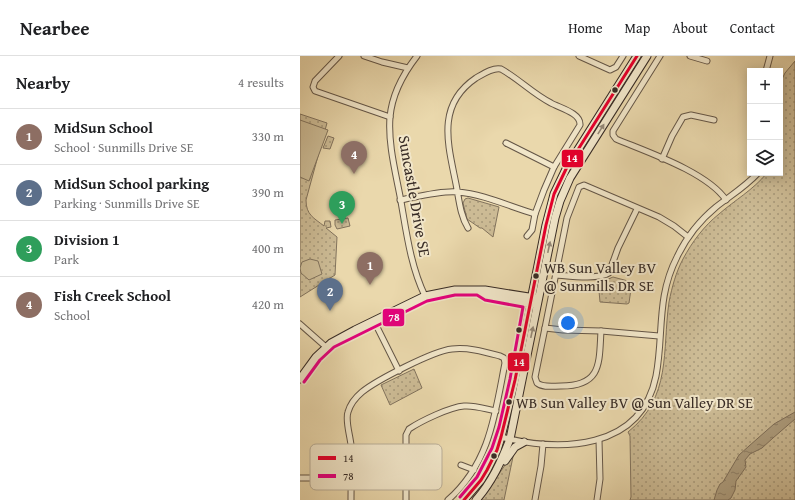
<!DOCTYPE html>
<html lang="en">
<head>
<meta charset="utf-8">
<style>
  :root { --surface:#fff; --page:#f6f6f6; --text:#202124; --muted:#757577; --line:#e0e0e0; --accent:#8f2418 }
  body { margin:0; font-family:"Gentium Book Plus",serif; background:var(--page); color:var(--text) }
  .controls { position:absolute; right:12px; top:12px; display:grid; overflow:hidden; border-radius:0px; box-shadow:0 2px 10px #0003 }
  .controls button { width:36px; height:36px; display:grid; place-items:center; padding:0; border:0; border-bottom:1px solid var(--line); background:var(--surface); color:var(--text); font:20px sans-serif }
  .you { position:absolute; left:268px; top:267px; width:14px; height:14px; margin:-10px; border:3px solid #fff; border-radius:50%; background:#1a73e8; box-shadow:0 0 0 6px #1a73e833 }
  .badge { display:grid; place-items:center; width:26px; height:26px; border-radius:50%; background:var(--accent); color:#fff; font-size:13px; font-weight:700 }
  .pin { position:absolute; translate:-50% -33px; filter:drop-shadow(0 1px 2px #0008) }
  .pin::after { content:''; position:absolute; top:21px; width:14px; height:12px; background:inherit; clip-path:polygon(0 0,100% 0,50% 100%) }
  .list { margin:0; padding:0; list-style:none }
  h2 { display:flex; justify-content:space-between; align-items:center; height:52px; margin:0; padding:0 16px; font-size:17px }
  h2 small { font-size:13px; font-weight:400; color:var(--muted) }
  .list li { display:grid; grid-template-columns:26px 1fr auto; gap:12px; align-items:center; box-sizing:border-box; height:56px; padding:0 16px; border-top:1px solid var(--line) }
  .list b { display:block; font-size:15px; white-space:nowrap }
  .list p { margin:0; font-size:13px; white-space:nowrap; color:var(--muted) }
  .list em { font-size:13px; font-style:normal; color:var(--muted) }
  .icon { flex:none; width:22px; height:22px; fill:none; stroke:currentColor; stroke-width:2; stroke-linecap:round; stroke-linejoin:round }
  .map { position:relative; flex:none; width:495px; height:444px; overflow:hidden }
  header { display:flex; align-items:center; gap:24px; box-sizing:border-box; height:56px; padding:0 20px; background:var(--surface); border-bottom:1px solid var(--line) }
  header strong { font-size:19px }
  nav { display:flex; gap:22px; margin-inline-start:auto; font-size:14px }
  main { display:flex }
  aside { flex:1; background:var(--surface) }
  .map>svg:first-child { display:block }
  .park { fill:url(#park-dots); stroke:#82735d }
  .garden { fill:#ccbb95; stroke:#82735d }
  .water { fill:url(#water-ripples); stroke:#7e6f5a }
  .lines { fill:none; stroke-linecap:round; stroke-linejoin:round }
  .street-casing { stroke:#645647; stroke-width:7 }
  .secondary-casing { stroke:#372b25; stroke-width:9 }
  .street { stroke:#f1e6c9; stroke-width:5 }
  .secondary { stroke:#f1e6c9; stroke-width:7 }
  .bus-1-casing { stroke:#f1e6c9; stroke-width:6 }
  .bus-2-casing { stroke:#f1e6c9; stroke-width:6 }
  .bus-1 { stroke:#e4002b; stroke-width:3 }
  .bus-2 { stroke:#e5007d; stroke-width:3 }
  .oneway { fill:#948877 }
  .bus-dot { fill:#372b25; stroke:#f1e6c9; stroke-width:1.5 }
  .labels { text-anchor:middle; stroke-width:4; stroke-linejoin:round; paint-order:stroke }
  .bus-label { font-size:15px; fill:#372b25; stroke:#f1e6c9; text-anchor:start }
  .street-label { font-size:16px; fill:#372b25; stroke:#f1e6c9 }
  .key { fill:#f1e6c9; stroke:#b9ae98; stroke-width:1 }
  .key-label { font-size:11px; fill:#372b25 }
  .line-badge { stroke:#f1e6c9; stroke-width:1.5 }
  .badge-label { font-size:11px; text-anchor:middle; font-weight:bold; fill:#fff }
</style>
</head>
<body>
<header>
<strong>Nearbee</strong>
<nav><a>Home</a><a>Map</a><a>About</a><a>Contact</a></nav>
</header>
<main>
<aside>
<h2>Nearby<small>4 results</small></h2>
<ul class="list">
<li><span class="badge" style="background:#8d6e63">1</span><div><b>MidSun School</b><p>School · Sunmills Drive SE</p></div><em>330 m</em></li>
<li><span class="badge" style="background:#5c6f8a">2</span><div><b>MidSun School parking</b><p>Parking · Sunmills Drive SE</p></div><em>390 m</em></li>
<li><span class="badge" style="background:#2e9e5b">3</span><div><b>Division 1</b><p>Park</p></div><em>400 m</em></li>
<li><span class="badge" style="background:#8d6e63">4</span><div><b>Fish Creek School</b><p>School</p></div><em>420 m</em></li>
</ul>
</aside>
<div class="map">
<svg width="495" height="444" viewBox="0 0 495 444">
  <defs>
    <pattern id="park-dots" width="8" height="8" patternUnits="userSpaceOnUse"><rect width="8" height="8" fill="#ccbb95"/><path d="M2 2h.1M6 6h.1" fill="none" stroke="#a69879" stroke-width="1.8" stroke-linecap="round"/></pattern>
    <pattern id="water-ripples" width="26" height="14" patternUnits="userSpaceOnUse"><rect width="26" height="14" fill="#ad9d7e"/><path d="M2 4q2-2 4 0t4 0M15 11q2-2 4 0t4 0" fill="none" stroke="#8e8067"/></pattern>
  </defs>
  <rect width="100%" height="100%" fill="#ead8ac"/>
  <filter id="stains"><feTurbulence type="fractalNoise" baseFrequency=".005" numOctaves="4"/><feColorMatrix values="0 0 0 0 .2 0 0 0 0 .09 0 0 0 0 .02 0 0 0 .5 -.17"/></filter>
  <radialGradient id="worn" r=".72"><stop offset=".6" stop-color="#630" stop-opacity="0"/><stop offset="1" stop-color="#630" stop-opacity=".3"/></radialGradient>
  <!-- park -->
  <g class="park">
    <path d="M495,5v439h-165l1,-3 -1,-61 -2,-4c44,-35 34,-81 41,-130 3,-15 7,-30 14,-43 9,-17 21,-33 36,-45 16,-14 34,-24 48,-41h13v-90l5,-10z"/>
    <path d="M0,58l27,9 -21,77c0,15 8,18 18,26l1,-5h5l1,6 -5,1 11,9 -2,38 -35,22z"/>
    <path d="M28,80l6,2 -4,11 -7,-1z"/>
    <path d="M168,142l31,9 -6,30 -11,-9h-2l-13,-9 -4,-16 2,-4z"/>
    <path d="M48,162l2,8 -13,3 -2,-4v-5z"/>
    <path d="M313,221l19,5 -3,21 -2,1 -27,-2 -2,-22h8z"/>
    <path d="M114,313l8,19 -32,17 -9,-20z"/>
    <path d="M214,396l-10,48h-23z"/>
  </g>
  <!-- garden -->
  <g class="garden">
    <path d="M0,64l28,10 -19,51 -9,-4z"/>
    <path d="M10,203l8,2 4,13 -13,6 -8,-7 -1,-5 2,-6z"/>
  </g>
  <!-- water -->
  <path class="water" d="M495,356v7l-22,19 -11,10 -12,6 -5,6 1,7 -10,14 -1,9 -4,8 -3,2h-14l3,-10 3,-6 3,-2 16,-27 10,-9 25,-22z"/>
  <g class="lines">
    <defs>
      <g id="street">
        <path d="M39,0l-24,25 -2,6 2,4 75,26"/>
        <path d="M64,0l18,6 26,6"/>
        <path d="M117,0c-14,18 -25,39 -27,61 -2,26 5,53 10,79 6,33 10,69 25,100"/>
        <path d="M279,0l31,14 6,-3 7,-11"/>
        <path d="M360,0l-47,75v4l3,4c31,13 91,33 110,61"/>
        <path d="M390,0l17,5"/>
        <path d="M466,15l4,-15"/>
        <path d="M206,87l48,24"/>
        <path d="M362,103l10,-23 11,-19 8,-2 23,5"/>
        <path d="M100,144c16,-3 43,-10 58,-8 25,2 53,15 77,22l9,-24 10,-23 26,-42c1,-12 -20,-17 -29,-22 -18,-9 -32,-24 -50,-34 -8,-2 -18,5 -25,9 -40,27 -28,66 -20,106 3,15 4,31 12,44"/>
        <path d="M227,180l5,-6 3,-16"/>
        <path d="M256,219c13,1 42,5 53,-2l9,-25 19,-39"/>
        <path d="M74,265l25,50"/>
        <path d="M0,268l26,23"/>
        <path d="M245,272l-10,49 2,6c6,5 16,3 24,3 41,0 38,-23 40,-55"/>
        <path d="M359,280l-58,-5 -38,-1 -18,-2 22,-110 12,-31 5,-2 75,32 15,9 14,11"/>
        <path d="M201,381c59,15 140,14 155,-61 8,-42 0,-78 21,-119 9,-19 22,-36 39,-50 14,-11 29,-20 42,-34"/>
        <path d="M161,409l13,5"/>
        <path d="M0,422h51"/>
        <path d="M51,444c0,-18 1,-37 0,-55 -1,-10 -6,-25 -3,-33 2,-7 8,-15 14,-20 15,-12 71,-41 90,-43 16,-2 33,3 48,7l4,2 1,5c-10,51 -15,100 -57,137"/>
        <path d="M106,444v-65l3,-6c12,-8 41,-22 55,-23 11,-1 21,3 32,5"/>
        <path d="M235,444l6,-34 2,-22"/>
        <path d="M297,444l3,-21 -1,-39"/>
      </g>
      <g id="secondary">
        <path d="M180,235l6,4 48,9"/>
        <path d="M0,323l16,-22 15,-14 24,-13 70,-34 30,-6h30l50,8"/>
        <path d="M205,405l10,-14 9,-5"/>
        <path d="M164,444l17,-20 6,-10 10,-20 4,-13 14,-57 31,-155 8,-31 13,-27 70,-111"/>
        <path d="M176,444c16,-18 25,-38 34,-61l45,-221 5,-17 10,-23 77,-122"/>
      </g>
    </defs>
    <!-- street casing -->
    <use href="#street" class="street-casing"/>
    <!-- secondary casing -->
    <use href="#secondary" class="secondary-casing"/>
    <!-- street -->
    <use href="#street" class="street"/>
    <!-- secondary -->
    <use href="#secondary" class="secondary"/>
    <defs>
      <path id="bus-1" d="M164,444l17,-20 6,-10 10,-20 4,-13 14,-57 31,-155 8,-31 13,-27 70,-111"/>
      <path id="bus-2" d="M4,326l16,-22 14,-13 93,-46 28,-6h22l8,5 38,7 -13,72 -11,48 -7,21 -15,29 -17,20"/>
    </defs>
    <!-- bus-1 casing -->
    <use href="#bus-1" class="bus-1-casing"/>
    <!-- bus-2 casing -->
    <use href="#bus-2" class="bus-2-casing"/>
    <!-- bus-1 -->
    <use href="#bus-1" class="bus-1"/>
    <!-- bus-2 -->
    <use href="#bus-2" class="bus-2"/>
  </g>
  <!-- one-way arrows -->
  <defs><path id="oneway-solid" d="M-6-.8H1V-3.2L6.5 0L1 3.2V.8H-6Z"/></defs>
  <g class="oneway">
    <use href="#oneway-solid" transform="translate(301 73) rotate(-58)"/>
    <use href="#oneway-solid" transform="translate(249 191) rotate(-78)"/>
    <use href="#oneway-solid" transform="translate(232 276) rotate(-78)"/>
  </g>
  <!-- markers -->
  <g class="bus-dot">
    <circle cx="315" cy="34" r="3.5"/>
    <circle cx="236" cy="220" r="3.5"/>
    <circle cx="219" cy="274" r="3.5"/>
    <circle cx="209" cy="346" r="3.5"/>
    <circle cx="194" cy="400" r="3.5"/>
  </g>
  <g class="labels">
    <!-- bus labels -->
    <g class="bus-label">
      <text x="244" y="217">WB Sun Valley BV<tspan x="244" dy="18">@ Sunmills DR SE</tspan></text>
      <text x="216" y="352">WB Sun Valley BV @ Sun Valley DR SE</text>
    </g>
    <!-- street labels -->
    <g class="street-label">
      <text transform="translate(115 140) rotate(80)" y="6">Suncastle Drive SE</text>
    </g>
  </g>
  <!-- legend -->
  <rect x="10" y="388" width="132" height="46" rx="6" class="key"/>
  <rect x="18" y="400" width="18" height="4" fill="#e4002b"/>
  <rect x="18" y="418" width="18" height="4" fill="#e5007d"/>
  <g class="key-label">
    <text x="43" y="406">14</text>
    <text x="43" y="424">78</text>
  </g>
  <g class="line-badge">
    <rect x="261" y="93" width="23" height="19" rx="4" fill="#e4002b"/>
    <rect x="82" y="252" width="23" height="19" rx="4" fill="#e5007d"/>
    <rect x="207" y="296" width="23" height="20" rx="4" fill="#e4002b"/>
  </g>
  <g class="badge-label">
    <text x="272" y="106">14</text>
    <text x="94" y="265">78</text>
    <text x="219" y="310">14</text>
  </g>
  <rect width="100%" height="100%" filter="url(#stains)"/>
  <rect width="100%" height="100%" fill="url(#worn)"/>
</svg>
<div class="controls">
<button>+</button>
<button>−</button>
<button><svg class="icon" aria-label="layers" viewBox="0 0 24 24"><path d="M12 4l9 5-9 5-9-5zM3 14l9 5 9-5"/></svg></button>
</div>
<div class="you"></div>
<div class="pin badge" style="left:70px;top:229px;background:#8d6e63">1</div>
<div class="pin badge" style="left:30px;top:255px;background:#5c6f8a">2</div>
<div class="pin badge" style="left:42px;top:168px;background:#2e9e5b">3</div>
<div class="pin badge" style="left:54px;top:118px;background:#8d6e63">4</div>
</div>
</main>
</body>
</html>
